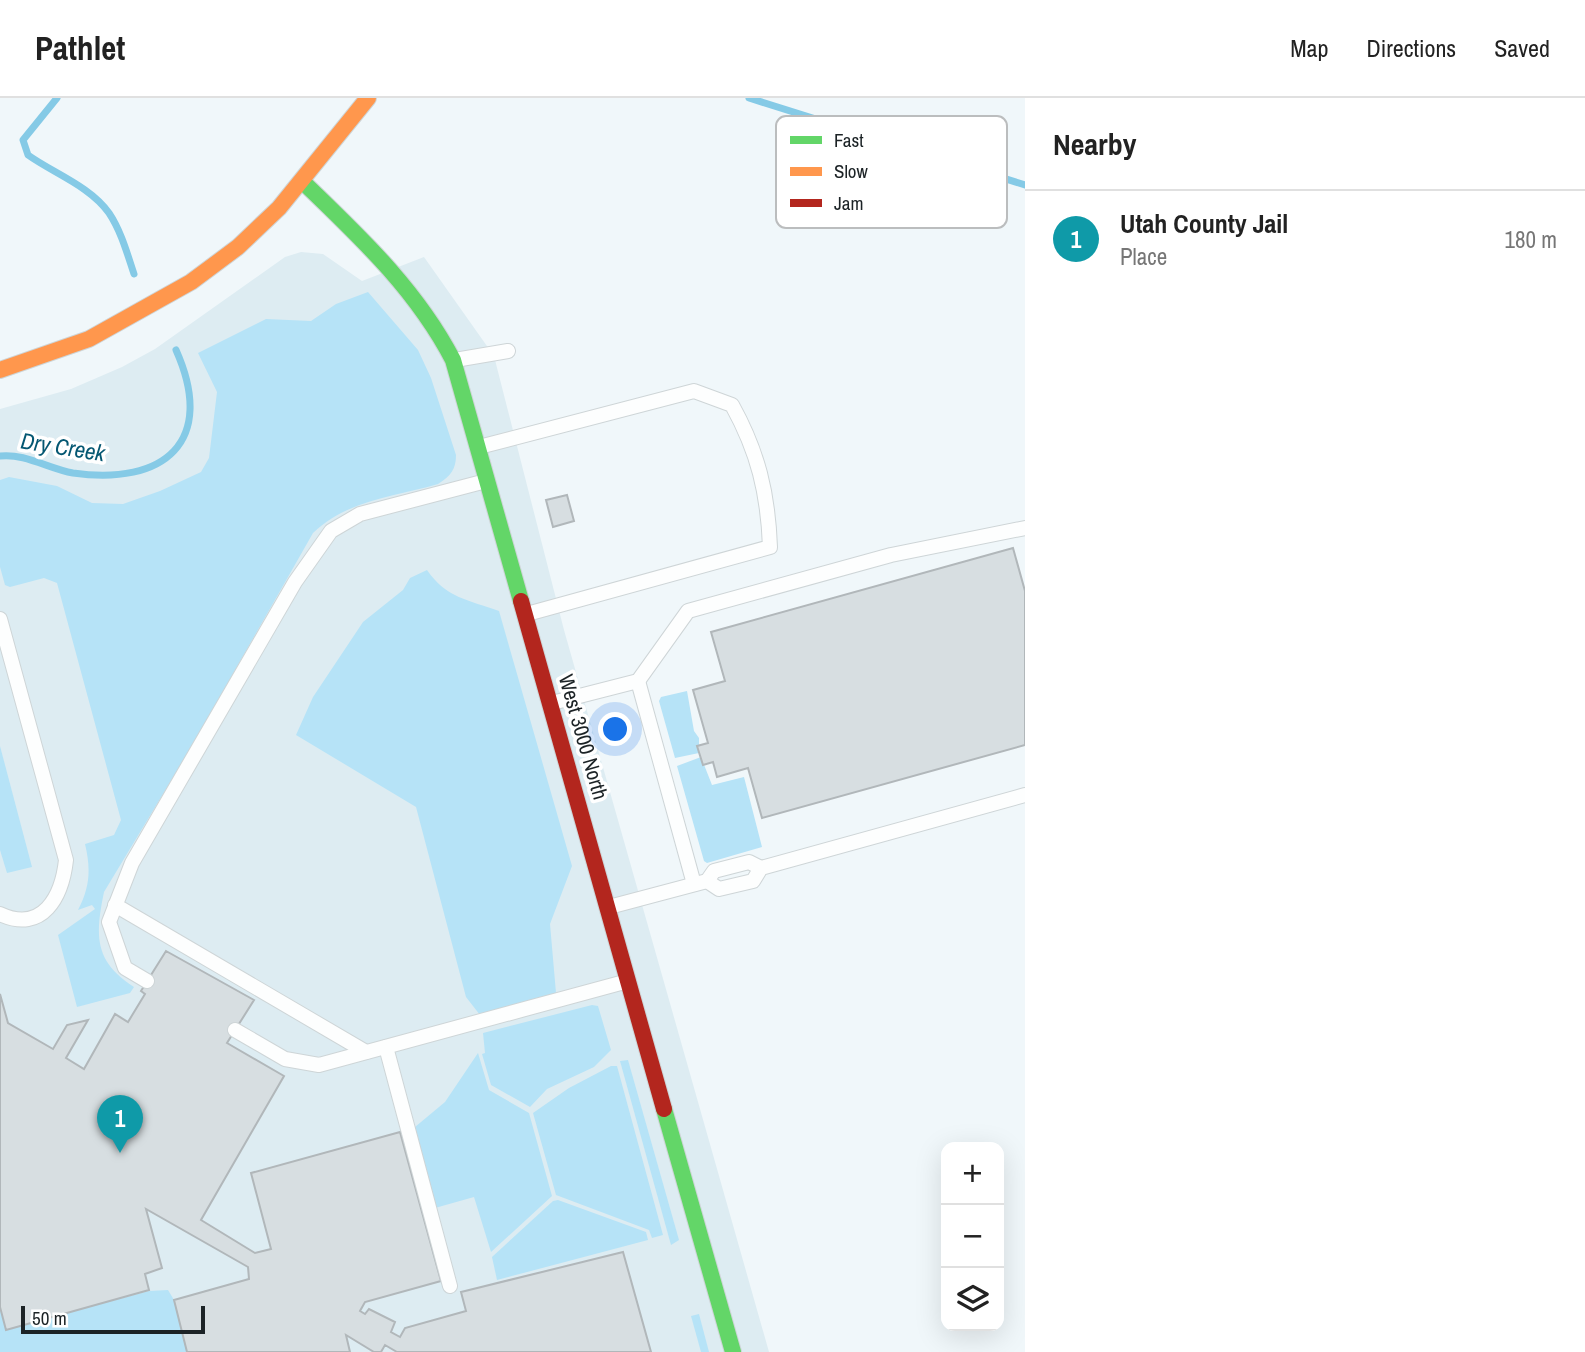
<!DOCTYPE html>
<html lang="en">
<head>
<meta charset="utf-8">
<style>
  :root { --surface:#fff; --page:#f6f6f6; --text:#222; --muted:#767676; --line:#e0e0e0; --accent:#b45309 }
  body { margin:0; font-family:"Archivo Narrow",sans-serif; background:var(--page); color:var(--text) }
  .controls { position:absolute; right:21px; bottom:21px; display:grid; overflow:hidden; border-radius:14px; box-shadow:0 7px 28px #0002 }
  .controls button { width:63px; height:63px; display:grid; place-items:center; padding:0; border:0; border-bottom:2px solid var(--line); background:var(--surface); color:var(--text); font:35px sans-serif }
  .scale { position:absolute; left:21px; bottom:18px; width:184px; box-sizing:border-box; padding-left:7px; border:4px solid #1c2326; border-top:0; font-size:19px; line-height:24px; white-space:nowrap; color:#1c2326; -webkit-text-stroke:5px #fff; paint-order:stroke }
  .you { position:absolute; left:616px; top:632px; width:24px; height:24px; margin:-18px; border:5px solid #fff; border-radius:50%; background:#1a73e8; box-shadow:0 0 0 10px #1a73e833 }
  .badge { display:grid; place-items:center; width:46px; height:46px; border-radius:50%; background:var(--accent); color:#fff; font-size:23px; font-weight:700 }
  .pin { position:absolute; translate:-50% -58px; filter:drop-shadow(0 2px 4px #0008) }
  .pin::after { content:''; position:absolute; top:37px; width:24px; height:21px; background:inherit; clip-path:polygon(0 0,100% 0,50% 100%) }
  .list { margin:0; padding:0; list-style:none }
  h2 { display:flex; justify-content:space-between; align-items:center; height:91px; margin:0; padding:0 28px; font-size:30px }
  h2 small { font-size:23px; font-weight:400; color:var(--muted) }
  .list li { display:grid; grid-template-columns:46px 1fr auto; gap:21px; align-items:center; box-sizing:border-box; height:98px; padding:0 28px; border-top:2px solid var(--line) }
  .list b { display:block; font-size:26px; white-space:nowrap }
  .list p { margin:0; font-size:23px; white-space:nowrap; color:var(--muted) }
  .list em { font-size:23px; font-style:normal; color:var(--muted) }
  .icon { flex:none; width:38px; height:38px; fill:none; stroke:currentColor; stroke-width:2; stroke-linecap:round; stroke-linejoin:round }
  .map { position:relative; flex:none; width:1025px; height:1254px; overflow:hidden }
  header { display:flex; align-items:center; gap:42px; box-sizing:border-box; height:98px; padding:0 35px; background:var(--surface); border-bottom:2px solid var(--line) }
  header strong { font-size:33px }
  nav { display:flex; gap:38px; margin-inline-start:auto; font-size:24px }
  main { display:flex }
  aside { flex:1; background:var(--surface) }
  .map>svg:first-child { display:block }
  .built { fill:#ddecf2 }
  .green { fill:#b6e3f7 }
  .lines { fill:none; stroke-linecap:round; stroke-linejoin:round }
  .stream { stroke:#85cae6; stroke-width:7 }
  .building { fill:#d7dee1; stroke:#b1b7ba; stroke-width:2 }
  .lane-casing { stroke:#ced5d7; stroke-width:16 }
  .fast-casing { stroke:#ced5d7; stroke-width:18 }
  .slow-casing { stroke:#ced5d7; stroke-width:18 }
  .jam-casing { stroke:#ced5d7; stroke-width:18 }
  .lane { stroke:#fdfefe; stroke-width:14 }
  .fast { stroke:#63d668; stroke-width:16 }
  .slow { stroke:#ff974d; stroke-width:16 }
  .jam { stroke:#b3261e; stroke-width:16 }
  .labels { text-anchor:middle; stroke-width:7; stroke-linejoin:round; paint-order:stroke }
  .street-label { font-size:21px; fill:#1c2326; stroke:#fff }
  .water-label { font-size:23px; font-style:italic; fill:#045772; stroke:#fff }
  .key { fill:#fff; stroke:#bbbdbe; stroke-width:2 }
  .key-label { font-size:19px; fill:#1c2326 }
</style>
</head>
<body>
<header>
<strong>Pathlet</strong>
<nav><a>Map</a><a>Directions</a><a>Saved</a></nav>
</header>
<main>
<div class="map">
<svg width="1025" height="1254" viewBox="0 0 1025 1254">
  <rect width="100%" height="100%" fill="#f0f7fa"/>
  <!-- built -->
  <path class="built" d="M301,154l22,2 39,27 62,-24 70,99 70,274 205,722h-769v-943l71,-20 51,-22 33,-18 130,-92z"/>
  <!-- green -->
  <g class="green">
    <path d="M368,194l50,58 13,28 25,77c0,14 -5,21 -18,29 -44,13 -91,16 -125,49l-121,213 -88,146c-9,44 -10,69 30,95l-4,6 -53,14 -19,-72 37,-26 -3,-4 -14,5c12,-23 13,-41 7,-66l29,-9 7,-15 -64,-237 -13,-5 -34,9 -5,-2 -5,-18v-87l9,-3 48,9 35,17 31,1 37,-13 41,-19 8,-14 8,-66 -19,-39 68,-34 45,2 25,-17z"/>
    <path d="M427,472c19,28 42,30 72,41l73,255 -22,58 6,69 -76,22 -14,-18 -50,-190 -120,-72 17,-38 50,-75 40,-32 7,-12z"/>
    <path d="M687,593l7,40 5,7v15l-24,5 -16,-57 2,-4z"/>
    <path d="M0,648l32,121 -25,6 -7,-23z"/>
    <path d="M701,659l11,28 32,-8 18,70 -55,16 -3,-2 -27,-95z"/>
    <path d="M592,907l6,1 13,44 -17,17 -47,22 -17,18 -39,-22 -9,-31 3,-1 -2,-20z"/>
    <path d="M478,955l11,37 40,23 23,83 -61,56 -17,-55 -39,11 -20,-81 30,-25z"/>
    <path d="M628,962l51,180 -8,5 -51,-184z"/>
    <path d="M611,968h6l46,169 -11,3 -3,-8 -93,-35 -23,-82 36,-25z"/>
    <path d="M558,1102l88,32 2,8 -151,40 -5,-23 61,-56z"/>
    <path d="M168,1192l6,10 13,52h-187v-45l6,22 143,-38z"/>
    <path d="M699,1216l10,38h-8l-10,-36z"/>
  </g>
  <g class="lines">
    <!-- stream -->
    <g class="stream">
      <path d="M57,0l-34,42 5,15c25,18 62,31 81,58 12,18 18,40 25,61"/>
      <path d="M749,0l276,87"/>
      <path d="M0,358c25,-3 49,13 73,17 91,13 144,-31 103,-123"/>
    </g>
  </g>
  <!-- building -->
  <g class="building">
    <path d="M567,397l7,26 -21,6 -7,-27z"/>
    <path d="M1013,450l12,43v154l-263,73 -14,-50 -31,9 -4,-15 -10,3 -6,-19 11,-3 -15,-53 32,-9 -14,-49z"/>
    <path d="M166,853l88,49 -27,43 57,33 -83,144 54,33 16,-4 -20,-76 149,-41 41,149 -76,21 -5,9 5,3 4,-5 26,13 -4,10 9,5 5,-9 61,-17 -5,-19 162,-40 28,100h-254l-12,-7 -4,7h-7l-28,-17 4,17h-163l-13,-52 75,-21 -1,-12 -102,-58 16,59 -17,6 4,16 -143,40 -6,-23v-313l8,29 45,26 14,-24 21,-5 -22,38 18,11 31,-55 13,8 17,-28 -4,-3z"/>
  </g>
  <g class="lines">
    <defs>
      <g id="lane">
        <path d="M455,262l53,-9"/>
        <path d="M479,349l215,-56 38,14c26,47 36,88 38,142l-243,67"/>
        <path d="M0,521l66,241c-4,36 -23,74 -66,54"/>
        <path d="M638,583l56,203"/>
        <path d="M552,605l86,-22 50,-70 203,-56 134,-27"/>
        <path d="M707,783l12,8 34,-8 8,-13 264,-73"/>
        <path d="M115,807l251,147"/>
        <path d="M609,809l98,-26 7,-10 35,-9 12,6"/>
        <path d="M147,883l-22,-13 -16,-46 23,-59 163,-281 36,-51 29,-17 126,-33"/>
        <path d="M235,932l50,29 34,6 309,-84"/>
        <path d="M386,949l64,239"/>
      </g>
      <g id="fast">
        <path d="M303,84c57,55 113,107 150,178l68,241"/>
        <path d="M664,1011l69,243"/>
      </g>
      <path id="slow" d="M0,272l89,-31 102,-57 47,-35 41,-39 89,-110"/>
      <path id="jam" d="M521,503l143,508"/>
    </defs>
    <!-- lane casing -->
    <use href="#lane" class="lane-casing"/>
    <!-- fast casing -->
    <use href="#fast" class="fast-casing"/>
    <!-- slow casing -->
    <use href="#slow" class="slow-casing"/>
    <!-- jam casing -->
    <use href="#jam" class="jam-casing"/>
    <!-- lane -->
    <use href="#lane" class="lane"/>
    <!-- fast -->
    <use href="#fast" class="fast"/>
    <!-- slow -->
    <use href="#slow" class="slow"/>
    <!-- jam -->
    <use href="#jam" class="jam"/>
  </g>
  <g class="labels">
    <!-- street labels -->
    <g class="street-label">
      <text transform="translate(583 639) rotate(74)" y="7">West 3000 North</text>
    </g>
    <!-- water labels -->
    <g class="water-label">
      <text transform="translate(63 349) rotate(9)" y="8">Dry Creek</text>
    </g>
  </g>
  <!-- legend -->
  <rect x="776" y="18" width="231" height="112" rx="10" class="key"/>
  <rect x="790" y="38" width="32" height="8" fill="#63d668"/>
  <rect x="790" y="69" width="32" height="9" fill="#ff974d"/>
  <rect x="790" y="101" width="32" height="8" fill="#b3261e"/>
  <g class="key-label">
    <text x="834" y="49">Fast</text>
    <text x="834" y="80">Slow</text>
    <text x="834" y="112">Jam</text>
  </g>
</svg>
<div class="controls">
<button>+</button>
<button>−</button>
<button><svg class="icon" aria-label="layers" viewBox="0 0 24 24"><path d="M12 4l9 5-9 5-9-5zM3 14l9 5 9-5"/></svg></button>
</div>
<div class="scale">50 m</div>
<div class="you"></div>
<div class="pin badge" style="left:120px;top:1055px;background:#0f9aa8">1</div>
</div>
<aside>
<h2>Nearby<small></small></h2>
<ul class="list">
<li><span class="badge" style="background:#0f9aa8">1</span><div><b>Utah County Jail</b><p>Place</p></div><em>180 m</em></li>
</ul>
</aside>
</main>
</body>
</html>
